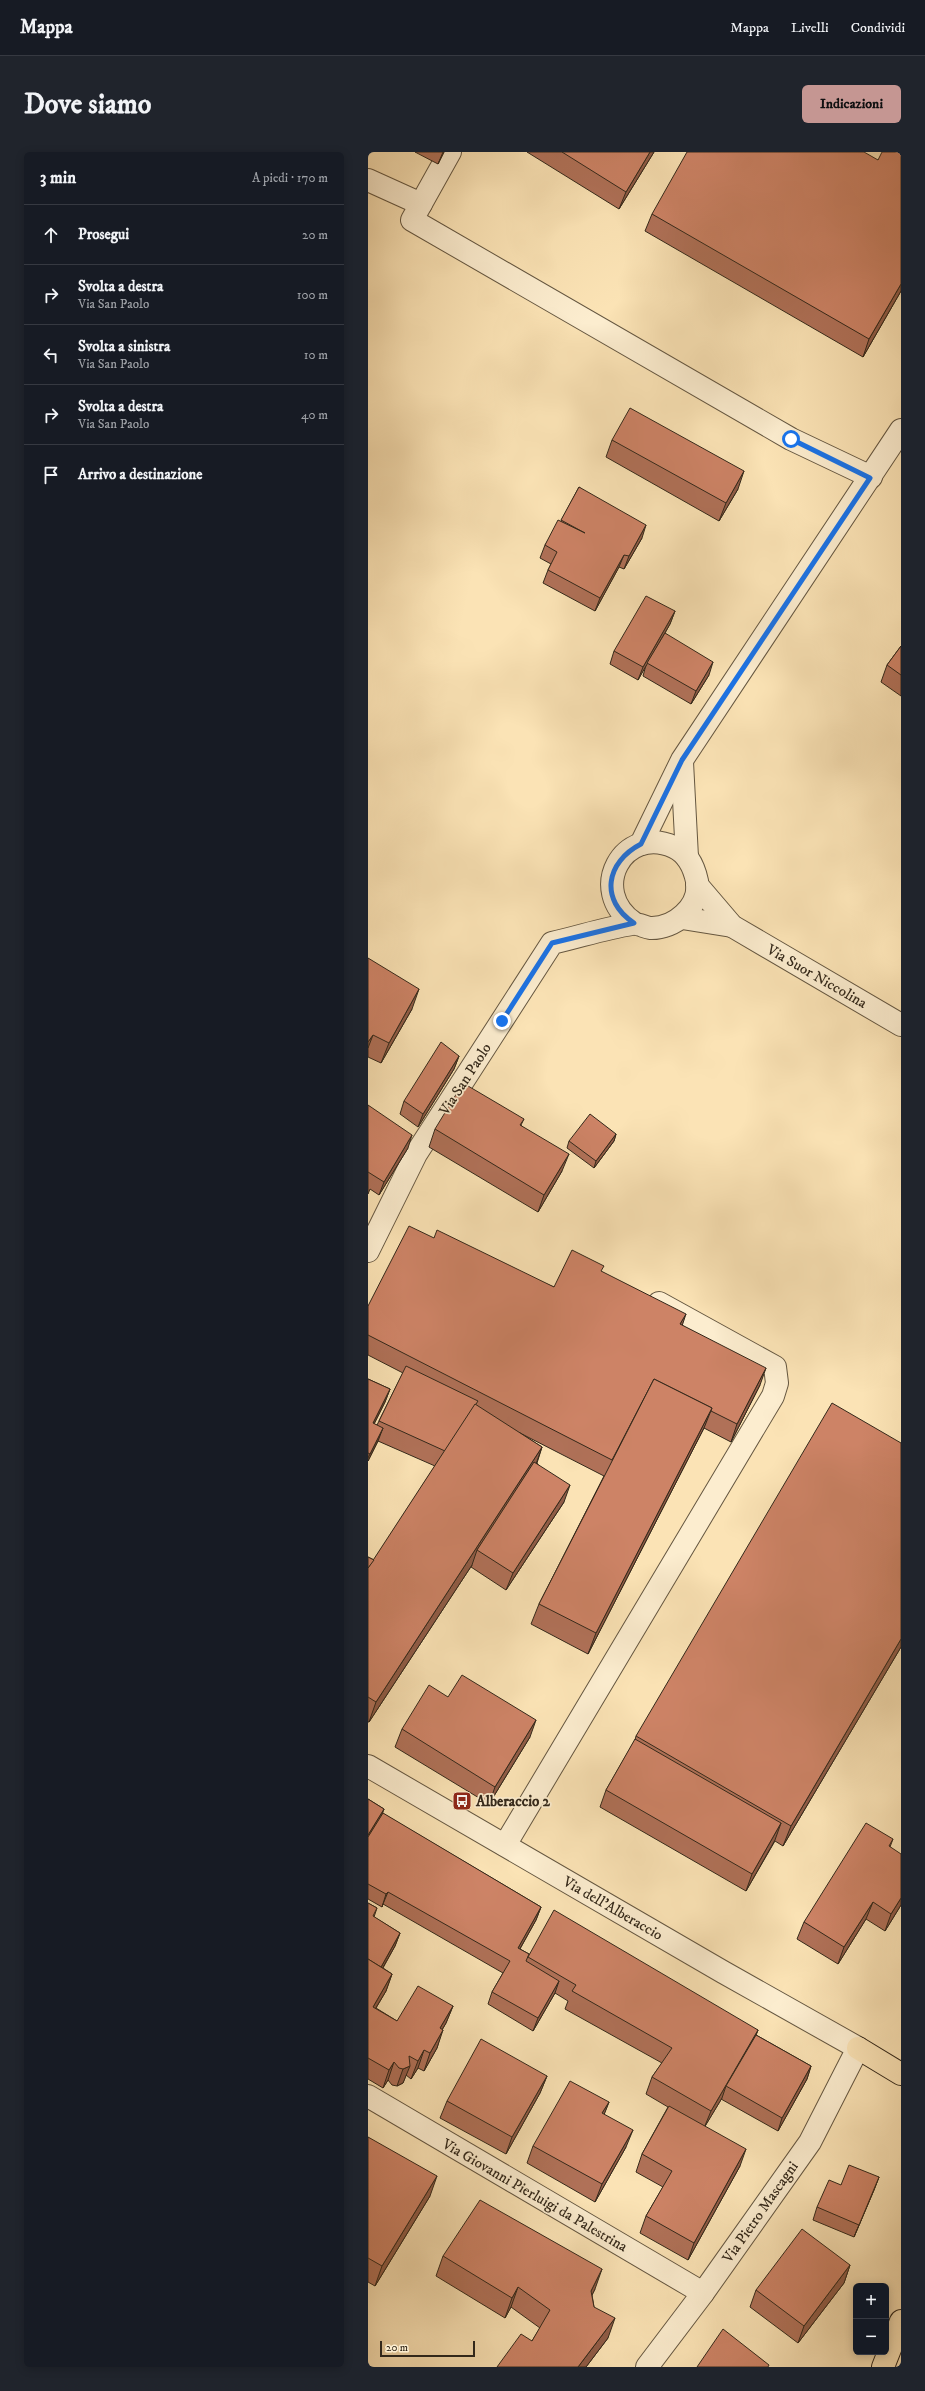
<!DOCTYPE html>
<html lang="it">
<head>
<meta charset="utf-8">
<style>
  :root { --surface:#171b24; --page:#20242c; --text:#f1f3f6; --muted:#9ea1a6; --line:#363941; --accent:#c59692 }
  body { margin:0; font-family:"IM FELL DW Pica",serif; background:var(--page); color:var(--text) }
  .controls { position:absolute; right:12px; bottom:12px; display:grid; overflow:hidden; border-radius:6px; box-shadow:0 2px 10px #0003 }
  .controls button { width:36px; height:36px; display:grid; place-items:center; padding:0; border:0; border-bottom:1px solid var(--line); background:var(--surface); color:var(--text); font:20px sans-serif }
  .scale { position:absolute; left:12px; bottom:10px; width:95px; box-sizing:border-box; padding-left:4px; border:2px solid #33281a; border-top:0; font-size:11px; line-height:14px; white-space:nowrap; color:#33281a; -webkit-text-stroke:3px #fcedcf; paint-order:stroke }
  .stop { position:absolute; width:12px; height:12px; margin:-9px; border:3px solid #1a73e8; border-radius:50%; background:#fff }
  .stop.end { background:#1a73e8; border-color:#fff; box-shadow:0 1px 4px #0008 }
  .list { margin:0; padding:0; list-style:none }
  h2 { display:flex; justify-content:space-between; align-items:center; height:52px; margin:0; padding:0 16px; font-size:17px }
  h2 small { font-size:13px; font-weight:400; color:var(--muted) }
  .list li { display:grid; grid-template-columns:26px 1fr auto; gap:12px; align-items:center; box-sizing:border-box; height:60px; padding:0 16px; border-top:1px solid var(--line) }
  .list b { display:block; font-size:15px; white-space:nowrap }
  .list p { margin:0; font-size:13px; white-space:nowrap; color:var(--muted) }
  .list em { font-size:13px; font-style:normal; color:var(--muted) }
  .icon { flex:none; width:22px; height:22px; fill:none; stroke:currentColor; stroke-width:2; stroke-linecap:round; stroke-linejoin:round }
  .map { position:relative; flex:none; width:533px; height:2215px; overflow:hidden; border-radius:6px }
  header { display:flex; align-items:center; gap:24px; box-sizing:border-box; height:56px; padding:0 20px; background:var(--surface); border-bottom:1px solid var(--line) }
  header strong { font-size:19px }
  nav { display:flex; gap:22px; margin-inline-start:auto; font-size:14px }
  .intro { display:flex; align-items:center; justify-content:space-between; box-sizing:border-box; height:96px; padding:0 24px }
  h1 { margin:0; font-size:28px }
  .button { padding:10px 18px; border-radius:6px; background:var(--accent); color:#111; font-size:14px; font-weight:700 }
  main { display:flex; gap:24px; padding:0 24px }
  aside { flex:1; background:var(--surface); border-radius:6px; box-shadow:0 2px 10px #0003 }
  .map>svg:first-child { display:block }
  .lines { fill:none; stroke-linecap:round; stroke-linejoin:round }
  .minor-casing { stroke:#655741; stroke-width:24 }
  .major-casing { stroke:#33281a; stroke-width:24 }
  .minor { stroke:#fcedcf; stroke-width:22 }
  .major { stroke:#fbe3b5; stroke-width:22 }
  .wall { fill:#b07158; stroke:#33281a }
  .shaded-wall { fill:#905c47; stroke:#33281a }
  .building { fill:#cd8366; stroke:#33281a }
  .route { stroke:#1a73e8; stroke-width:5 }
  .labels { text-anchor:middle; stroke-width:3.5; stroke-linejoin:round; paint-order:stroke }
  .street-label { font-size:15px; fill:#33281a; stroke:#fcedcf }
  .poi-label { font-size:15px; font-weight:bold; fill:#33281a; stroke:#fcedcf; text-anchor:start }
</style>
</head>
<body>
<header>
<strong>Mappa</strong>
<nav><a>Mappa</a><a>Livelli</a><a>Condividi</a></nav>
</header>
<div class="intro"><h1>Dove siamo</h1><a class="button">Indicazioni</a></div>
<main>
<aside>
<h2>3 min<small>A piedi · 170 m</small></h2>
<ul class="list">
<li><svg class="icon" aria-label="ahead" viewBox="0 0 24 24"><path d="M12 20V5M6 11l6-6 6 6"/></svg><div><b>Prosegui</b></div><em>20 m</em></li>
<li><svg class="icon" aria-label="right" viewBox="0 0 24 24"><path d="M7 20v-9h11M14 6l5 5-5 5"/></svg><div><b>Svolta a destra</b><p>Via San Paolo</p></div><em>100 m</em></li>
<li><svg class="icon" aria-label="left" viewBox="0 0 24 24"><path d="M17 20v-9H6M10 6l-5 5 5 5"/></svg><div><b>Svolta a sinistra</b><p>Via San Paolo</p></div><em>10 m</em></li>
<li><svg class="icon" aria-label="right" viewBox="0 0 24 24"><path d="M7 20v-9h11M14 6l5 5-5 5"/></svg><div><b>Svolta a destra</b><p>Via San Paolo</p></div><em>40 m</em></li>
<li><svg class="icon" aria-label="arrive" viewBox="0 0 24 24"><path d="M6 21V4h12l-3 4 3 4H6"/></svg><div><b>Arrivo a destinazione</b></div></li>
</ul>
</aside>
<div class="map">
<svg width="533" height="2215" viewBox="0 0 533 2215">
  <rect width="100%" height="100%" fill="#fbe3b5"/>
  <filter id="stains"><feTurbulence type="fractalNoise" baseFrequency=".005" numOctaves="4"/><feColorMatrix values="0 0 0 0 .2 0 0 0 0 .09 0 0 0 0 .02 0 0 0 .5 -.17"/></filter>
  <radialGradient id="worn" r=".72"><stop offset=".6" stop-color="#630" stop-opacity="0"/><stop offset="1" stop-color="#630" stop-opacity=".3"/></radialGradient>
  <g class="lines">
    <defs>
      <g id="minor">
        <path d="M82,0l-38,68 379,219 80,38"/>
        <path d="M0,28l53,24"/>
        <path d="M314,610l5,95"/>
        <path d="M273,692l41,-84 219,-330"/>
        <path d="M329,733l35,41 169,99"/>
        <path d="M314,766l50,8"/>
        <path d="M0,1099l48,-97 136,-211c27,-6 53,-15 80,-19 6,-1 12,3 18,4 24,1 51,-21 47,-47 -3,-14 -10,-28 -23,-34 -51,-23 -87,44 -40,76"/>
        <path d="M0,1614l355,206 135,76 -48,94 -107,151 -56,74"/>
        <path d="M137,1693l268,-449 4,-13 -2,-16 -116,-64"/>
        <path d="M0,1944l335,197"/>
      </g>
      <g id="major">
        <path d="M490,1896l43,26"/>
        <path d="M515,2215l18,-46"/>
      </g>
    </defs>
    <!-- minor casing -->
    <use href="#minor" class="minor-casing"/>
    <!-- major casing -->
    <use href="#major" class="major-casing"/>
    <!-- minor -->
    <use href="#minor" class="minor"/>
    <!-- major -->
    <use href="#major" class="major"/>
  </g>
  <!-- wall -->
  <g class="wall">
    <path d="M47,0h29l-6,12z"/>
    <path d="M159,0h127l-35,57z"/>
    <path d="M533,0v139l-38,66 -218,-126 7,-17 226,-54z"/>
    <path d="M244,288l126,49 -19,32 -113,-64z"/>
    <path d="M211,335l63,51 -18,31 -5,-2 -24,44 -52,-28 5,-13 3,-6 -11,-6 5,-13 16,-24z"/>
    <path d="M307,459l-5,13 -5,9 44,42 -18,29 -48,-28 3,-11 -8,15 -28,-16 4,-13z"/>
    <path d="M533,494v50l-20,-14 6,-17z"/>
    <path d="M0,806l44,51 -31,54 -13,-6z"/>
    <path d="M91,904l-5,13 -36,58 -18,-13 4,-13z"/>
    <path d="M0,953l40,43 -29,47 -9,-6 -2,5z"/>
    <path d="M156,967l-3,6 41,46 -24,41 -109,-65 6,-18z"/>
    <path d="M248,982l-2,7 -20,27 -27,-20 2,-7z"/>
    <path d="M66,1086l120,49 48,-15 80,53 78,60 -29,57 -27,-14 -116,226 -57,-30 8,-20 65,-128 -84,-43 22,14 -5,16 27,39 -58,88 -35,-23 1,-2 -103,157h-1v-165l6,3 61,-94 -57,-25 -10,20v-82l22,10 -5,13 -11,22 3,1 26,-52 -35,-18v-49z"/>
    <path d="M533,1291v204l-118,199 -8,-5 -29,50 -146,-84 6,-17 29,-50 1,-4z"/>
    <path d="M80,1545l82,40 -41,67 -94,-57 7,-18z"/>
    <path d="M0,1647l16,10 -2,4 159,94 -5,13 -16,29 9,5 229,76 -2,5 55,31 -4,13 -29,52 -57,-32 1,-1 -17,28 35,40 -52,94 -48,-27 6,-17 17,-29 -27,-15 6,-18 26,-47 -22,-13 6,-17 10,-14 -97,-54 3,-8 -13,-8 -22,38 -45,-27 4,-12 11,-19 -120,-69 -1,3 -14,-8z"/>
    <path d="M525,1687l-3,8 11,58 -16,26 -19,-12 -28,45 -41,-25 7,-17z"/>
    <path d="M0,1751l9,5 -3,9 26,16 -5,13 -12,22 9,6 -6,17 -10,17 21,13 56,-15 -7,17 -4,7 -5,18 -13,23 -6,-3 -7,11 -5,-4 -3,8 -6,3 -5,-1 -4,-5 -5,8 -15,-9z"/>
    <path d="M179,1924l-7,17 -34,61 -66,-36 7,-17z"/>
    <path d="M241,1950l-5,12 22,33 -31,55 -68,-39 6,-17z"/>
    <path d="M0,1985l62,59 -55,90 -7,-4z"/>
    <path d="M511,2025l-5,13 -20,47 -41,-17 4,-13 24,-22z"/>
    <path d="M75,2104l152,33 -3,6 2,12 14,31 -22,29h-89l35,-26 8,-13 -29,-21 -6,11 -69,-42z"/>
    <path d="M482,2113l-6,18 -46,60 -48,-36 6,-17z"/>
  </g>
  <!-- shaded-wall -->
  <g class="shaded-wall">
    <path d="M75,0h1l-6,12z"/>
    <path d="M282,0h4l-35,57 7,-17z"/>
    <path d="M533,132v7l-38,66 6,-18z"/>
    <path d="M376,319l-6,18 -19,32 7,-18z"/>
    <path d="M278,373l-4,13 -18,31 5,-13z"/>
    <path d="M256,403l-5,12 -24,44 5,-13z"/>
    <path d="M307,459l-5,13 -32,56 5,-13z"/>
    <path d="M345,510l-4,13 -18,29 5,-13z"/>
    <path d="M51,837l-7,20 -31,54 8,-20z"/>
    <path d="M5,883l-5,13v-6z"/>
    <path d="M91,904l-5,13 -36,58 5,-13z"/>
    <path d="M248,982l-2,7 -20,27 2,-7z"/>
    <path d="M44,983l-4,13 -29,47 5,-13z"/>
    <path d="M201,1002l-7,17 -24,41 6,-17z"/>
    <path d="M318,1162l-6,18v-8z"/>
    <path d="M398,1216l-6,17 -29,57 6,-18z"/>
    <path d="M22,1237l-5,13 -17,34 5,-13z"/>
    <path d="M344,1256l-8,20 -116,226 8,-21z"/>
    <path d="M15,1276l-5,13 -10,20v-3z"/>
    <path d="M174,1295l-7,20 -58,83 -5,15 -103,157 7,-20z"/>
    <path d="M202,1333l-6,17 -58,88 7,-17z"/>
    <path d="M533,1487v8l-118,199 8,-20z"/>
    <path d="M168,1568l-6,17 -41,67 6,-17z"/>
    <path d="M16,1657l-6,17 -10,16v-7z"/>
    <path d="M413,1671l-6,17 -29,51 6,-17z"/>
    <path d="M20,1740l-5,12 -1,3 4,-13z"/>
    <path d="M533,1746v7l-16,26 6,-17z"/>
    <path d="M505,1750l-7,17 -28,45 6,-17z"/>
    <path d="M173,1755l-5,13 -23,41 5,-13z"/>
    <path d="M32,1781l-5,13 -21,37 5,-12z"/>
    <path d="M24,1822l-6,17 -18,30 5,-14z"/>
    <path d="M191,1829l-4,12 -22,38 5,-13z"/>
    <path d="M85,1854l-7,17 -13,22 7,-17z"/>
    <path d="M75,1878l-6,18 -13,23 6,-18z"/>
    <path d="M390,1878l-7,18 -25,38 -4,12 -18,30 7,-17z"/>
    <path d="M56,1898l-6,18 -7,11 7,-18z"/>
    <path d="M26,1910l-6,18 -5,8 6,-18z"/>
    <path d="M42,1914l-7,17 -6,3 6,-17z"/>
    <path d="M443,1914l-4,13 -29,52 4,-13z"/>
    <path d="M179,1924l-7,17 -34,61 6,-17z"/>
    <path d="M241,1950l-7,18v-7z"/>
    <path d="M265,1978l-7,17 -31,55 7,-18z"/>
    <path d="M378,1997l-6,17 -52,94 6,-17z"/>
    <path d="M69,2024l-7,20 -55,90 7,-20z"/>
    <path d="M511,2025l-5,13 -20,47z"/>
    <path d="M482,2113l-6,18 -46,60 6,-17z"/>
    <path d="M234,2117l-7,20 -11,22 7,-20z"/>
    <path d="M150,2135l-7,20 -6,11 7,-20z"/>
    <path d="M247,2166l-7,20 -22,29h-8z"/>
  </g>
  <!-- building -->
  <g class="building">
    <path d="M194,0h88l-24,40z"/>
    <path d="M319,0h177l14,8 4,-8h19v132l-32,55 -217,-125z"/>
    <path d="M262,256l114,63 -18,32 -114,-63z"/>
    <path d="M211,335l67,38 -17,31 -5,-1 -24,43 -52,-28 9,-18 -12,-7 13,-25 27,13 -24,-13z"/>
    <path d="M278,444l29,15 -32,56 -29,-16z"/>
    <path d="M297,481l48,29 -17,29 -49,-28z"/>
    <path d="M533,494v29l-14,-10z"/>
    <path d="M0,806l51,31 -30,54 -16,-8 -5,7z"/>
    <path d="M73,890l18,14 -36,58 -19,-13z"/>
    <path d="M95,931l61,36 -4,6 49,29 -25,41 -109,-66z"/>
    <path d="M0,953l44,30 -28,47 -16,-10z"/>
    <path d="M222,962l26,20 -20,27 -27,-20z"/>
    <path d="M41,1074l25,12 3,-8 117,57 18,-37 32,16 -3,5 85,43 -6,10 86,44 -29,56 -26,-13 1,-3 -58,-29 -42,81 -244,-125v-29z"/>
    <path d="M38,1214l72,35 -33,50 -66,-30z"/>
    <path d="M0,1227l22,10 -17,34 10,5 -13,26 -2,-1z"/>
    <path d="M286,1227l58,29 -116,225 -57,-29z"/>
    <path d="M464,1251l69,40v196l-110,187 -155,-90z"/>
    <path d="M107,1252l67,43 -166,255 -8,-5v-129z"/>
    <path d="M166,1310l36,23 -57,88 -36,-23z"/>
    <path d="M0,1405l6,3 -6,8z"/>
    <path d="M94,1523l74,45 -41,67 -93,-58 27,-44 19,12z"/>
    <path d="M267,1587l146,84 -29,51 -146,-84z"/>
    <path d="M0,1647l16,10 -16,26z"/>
    <path d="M15,1661l158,94 -23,41 11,6 -3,7 33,20 -21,37 -46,-26 18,-31 -122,-69 -2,2 -18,-10v-47z"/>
    <path d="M498,1671l27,16 -4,7 12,8v44l-10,16 -18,-12 -29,45 -40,-25z"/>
    <path d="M0,1751l9,5 -4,8 27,17 -19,34 -13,-8z"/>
    <path d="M186,1758l204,120 -47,81 -59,-34 20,-29 -100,-57 4,-6 -48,-28z"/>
    <path d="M0,1807l24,15 -19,33 24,14 21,-35 35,20 -13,22 3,2 -13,23 -6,-3 -6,11 -9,-5 1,10 -7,3 -4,-1 -5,-6 -5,8 -21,-12z"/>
    <path d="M388,1883l55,31 -29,52 -56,-32z"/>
    <path d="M113,1887l66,37 -35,61 -65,-36z"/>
    <path d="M202,1929l39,21 -7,11 31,17 -31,54 -69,-38z"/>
    <path d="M301,1954l77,43 -52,94 -48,-27 26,-45 -30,-17z"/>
    <path d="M0,1985l69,39 -55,90 -14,-8z"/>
    <path d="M481,2013l30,12 -20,48 -42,-18 12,-27 12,5z"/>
    <path d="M112,2048l122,69 -11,22 3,16 21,11 -37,49h-81l24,-33 11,7 18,-31 -32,-23 -6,11 -69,-42z"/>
    <path d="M434,2077l48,36 -46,61 -48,-36z"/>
    <path d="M355,2177l46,36 -1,2h-71z"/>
  </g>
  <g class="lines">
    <!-- route -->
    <path class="route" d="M134,869l50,-78 82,-20c-35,-23 -28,-61 7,-79l41,-84 188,-282 -79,-39"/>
  </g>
  <!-- icons -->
  <defs>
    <symbol id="bus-square" viewBox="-11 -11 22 22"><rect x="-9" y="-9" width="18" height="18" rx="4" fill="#8f2418" stroke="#fcedcf"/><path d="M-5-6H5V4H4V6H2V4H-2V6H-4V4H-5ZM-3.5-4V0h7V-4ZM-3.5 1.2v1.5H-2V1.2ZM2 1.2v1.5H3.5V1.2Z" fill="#fff"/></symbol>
  </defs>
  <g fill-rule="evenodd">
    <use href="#bus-square" x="83" y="1638" width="22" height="22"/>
  </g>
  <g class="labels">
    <!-- street labels -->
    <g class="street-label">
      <text transform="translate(449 824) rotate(30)" y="5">Via Suor Niccolina</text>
      <text transform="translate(97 927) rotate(-57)" y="5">Via San Paolo</text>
      <text transform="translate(245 1756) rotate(30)" y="5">Via dell'Alberaccio</text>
      <text transform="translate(167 2043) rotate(30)" y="5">Via Giovanni Pierluigi da Palestrina</text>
      <text transform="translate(392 2060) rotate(-55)" y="5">Via Pietro Mascagni</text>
    </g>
    <!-- poi labels -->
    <g class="poi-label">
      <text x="108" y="1654">Alberaccio 2</text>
    </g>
  </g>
  <rect width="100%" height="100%" filter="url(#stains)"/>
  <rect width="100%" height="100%" fill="url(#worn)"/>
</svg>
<div class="controls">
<button>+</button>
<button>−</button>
</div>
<div class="scale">20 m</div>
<div class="stop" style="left:423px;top:287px"></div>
<div class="stop end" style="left:134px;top:869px"></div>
</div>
</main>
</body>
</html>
